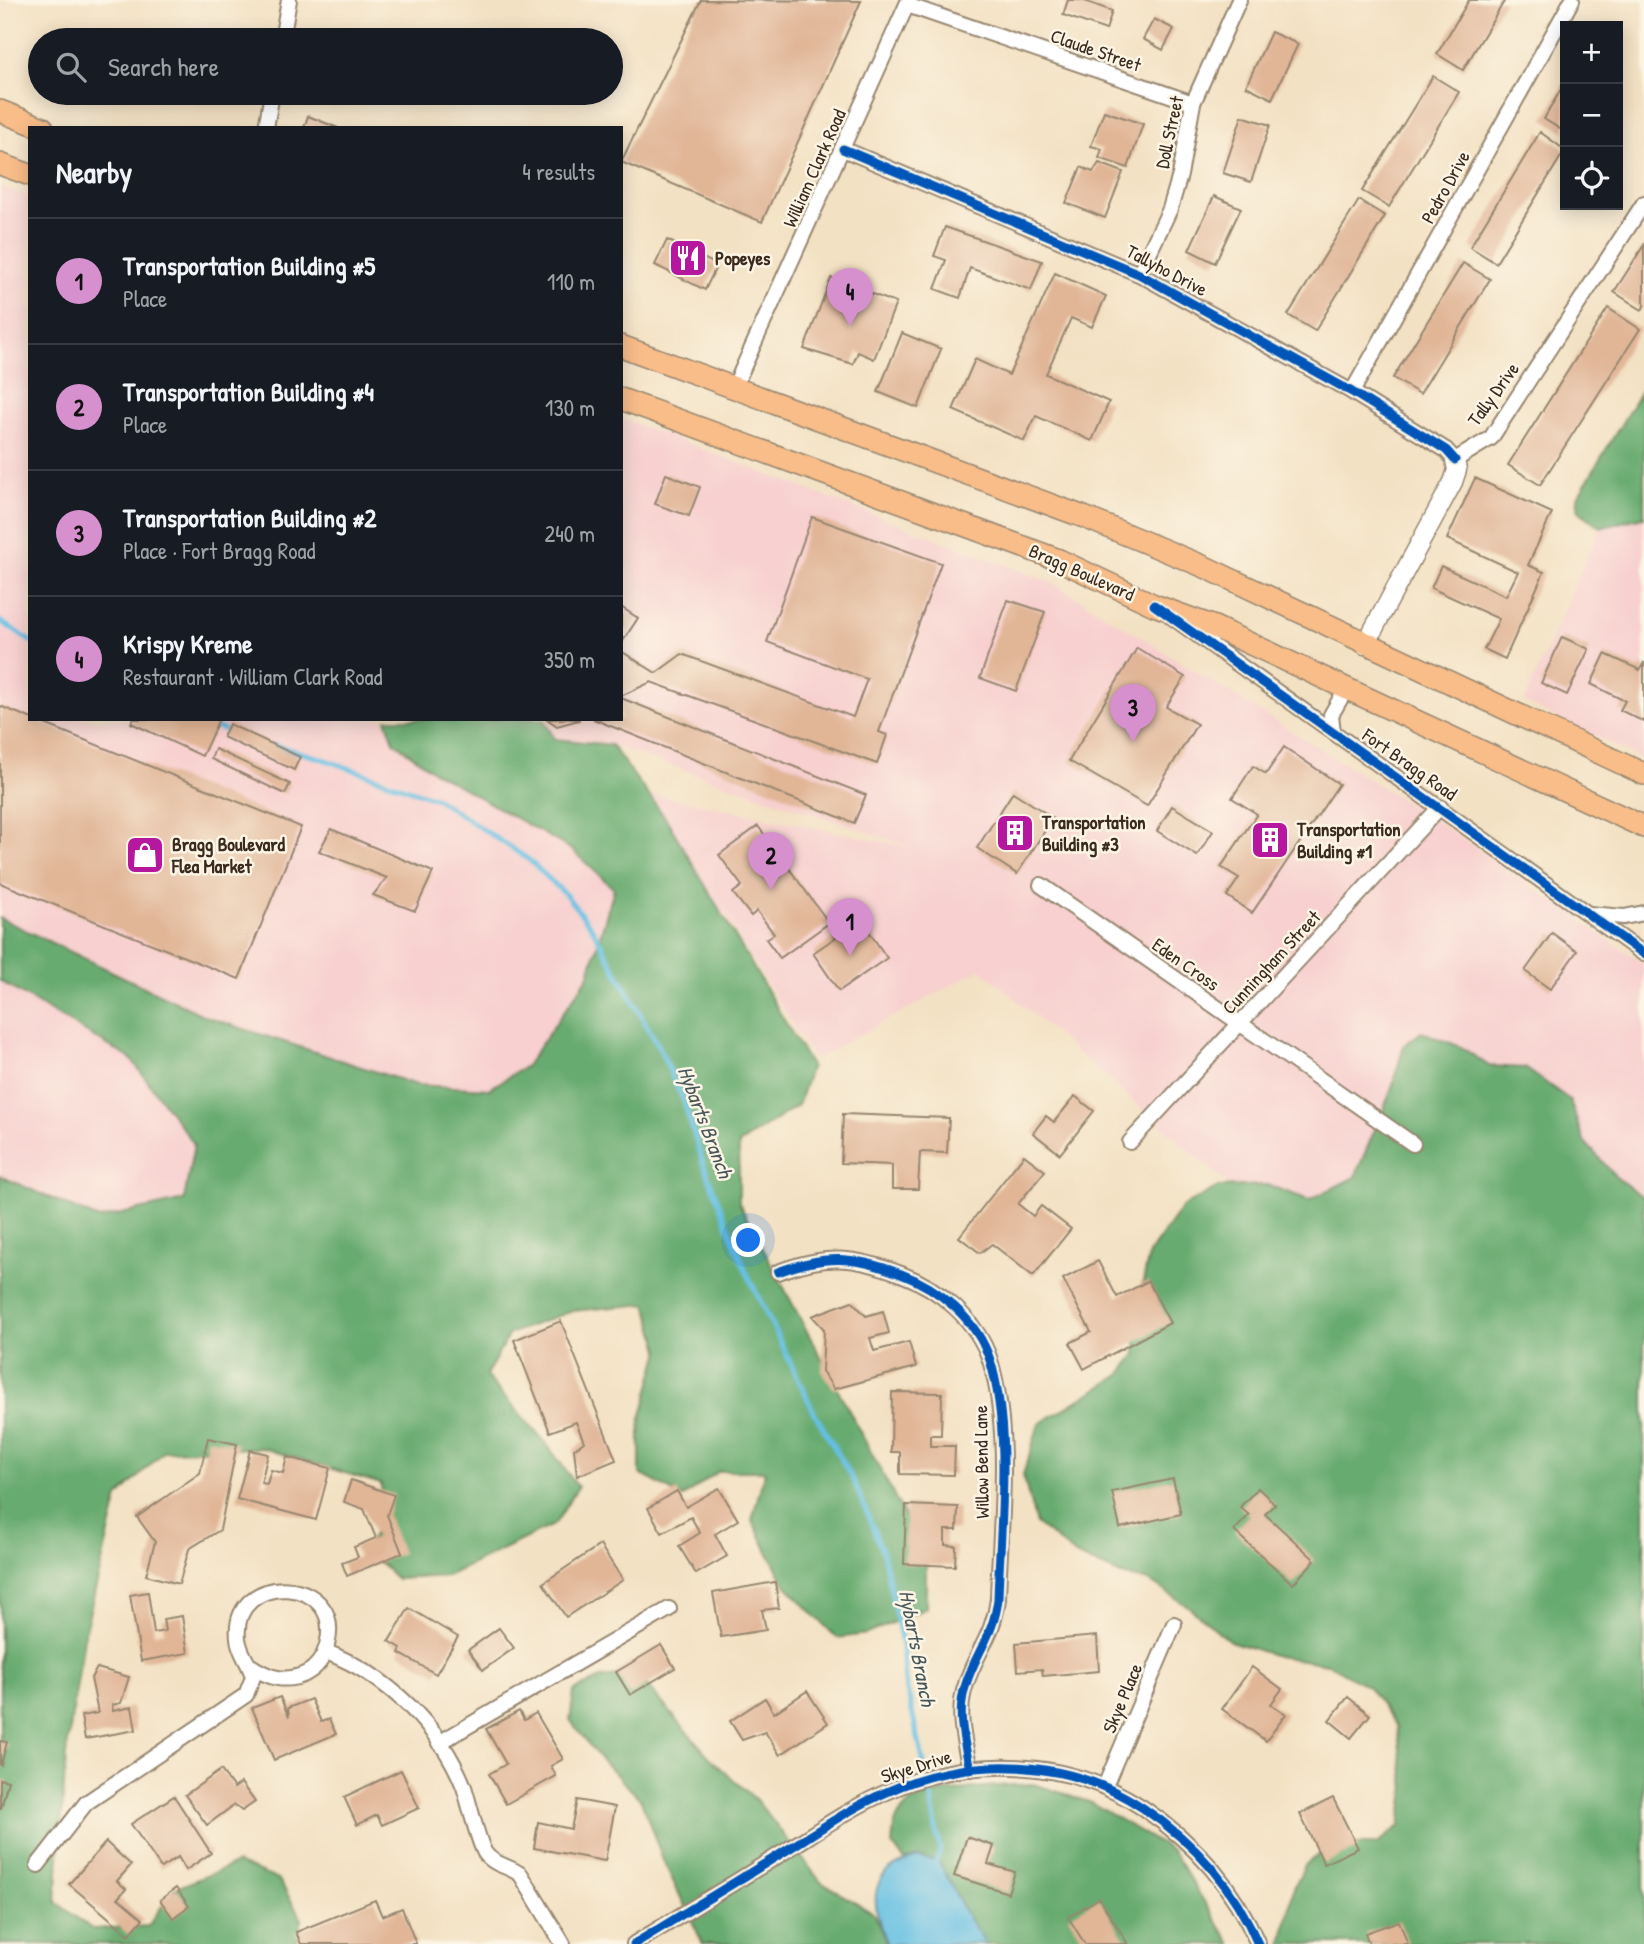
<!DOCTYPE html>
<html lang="en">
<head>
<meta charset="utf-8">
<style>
  :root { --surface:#171b24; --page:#242831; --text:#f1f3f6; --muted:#9ea1a6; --line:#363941; --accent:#d690ce }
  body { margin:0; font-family:"Patrick Hand",sans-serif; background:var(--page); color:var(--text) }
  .controls { position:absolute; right:21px; top:21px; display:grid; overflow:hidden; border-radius:0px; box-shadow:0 4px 18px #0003 }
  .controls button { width:63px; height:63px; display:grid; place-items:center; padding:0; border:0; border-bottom:2px solid var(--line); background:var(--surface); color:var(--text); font:35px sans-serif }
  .you { position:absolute; left:749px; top:1241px; width:24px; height:24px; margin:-18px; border:5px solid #fff; border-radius:50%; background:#1a73e8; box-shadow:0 0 0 10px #1a73e833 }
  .badge { display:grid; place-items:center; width:46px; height:46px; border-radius:50%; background:var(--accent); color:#111; font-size:23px; font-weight:700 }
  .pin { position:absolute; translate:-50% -58px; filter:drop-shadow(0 2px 4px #0008) }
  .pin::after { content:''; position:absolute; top:37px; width:24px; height:21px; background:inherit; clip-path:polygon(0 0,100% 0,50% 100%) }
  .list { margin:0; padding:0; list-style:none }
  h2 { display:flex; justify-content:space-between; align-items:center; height:91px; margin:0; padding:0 28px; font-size:30px }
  h2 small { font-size:23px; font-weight:400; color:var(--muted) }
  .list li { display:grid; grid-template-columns:46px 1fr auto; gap:21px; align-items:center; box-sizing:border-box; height:126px; padding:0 28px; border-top:2px solid var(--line) }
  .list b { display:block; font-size:26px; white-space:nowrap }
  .list p { margin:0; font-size:23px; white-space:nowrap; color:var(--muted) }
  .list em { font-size:23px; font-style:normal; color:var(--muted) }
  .icon { flex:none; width:38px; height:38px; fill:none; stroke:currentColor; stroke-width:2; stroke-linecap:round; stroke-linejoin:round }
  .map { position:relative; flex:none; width:1644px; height:1944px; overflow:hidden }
  .search { position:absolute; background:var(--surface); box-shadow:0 4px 18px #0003; left:28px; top:28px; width:595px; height:77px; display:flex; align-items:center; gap:18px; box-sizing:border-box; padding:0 24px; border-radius:38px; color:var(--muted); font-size:26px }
  .panel { position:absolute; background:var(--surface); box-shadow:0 4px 18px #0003; left:28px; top:126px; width:595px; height:595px; border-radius:0px }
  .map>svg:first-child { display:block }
  .built { fill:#f7d0cf; fill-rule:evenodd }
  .forest { fill:#68ab6f; stroke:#526a46; stroke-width:2 }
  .water { fill:#65c0e3; stroke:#507580; stroke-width:2 }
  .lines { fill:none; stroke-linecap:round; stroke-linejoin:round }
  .stream { stroke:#65c0e3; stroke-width:5 }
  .building { fill:#e1b697 }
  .minor-casing { stroke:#978670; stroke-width:18 }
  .tertiary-casing { stroke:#978670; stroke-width:21 }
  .primary-casing { stroke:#978670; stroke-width:24 }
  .minor { stroke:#fff; stroke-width:14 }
  .tertiary { stroke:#fff; stroke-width:18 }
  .primary { stroke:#f8bd89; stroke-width:21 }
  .cycleway-casing { stroke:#fcf5e5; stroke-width:13 }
  .cycleway { stroke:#0057b8; stroke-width:9 }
  .labels { text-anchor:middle; stroke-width:5; stroke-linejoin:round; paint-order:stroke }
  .street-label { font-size:19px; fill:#3b2a1e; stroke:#fcf5e5 }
  .poi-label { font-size:19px; font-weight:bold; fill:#3b2a1e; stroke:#fcf5e5; text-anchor:start }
  .water-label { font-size:21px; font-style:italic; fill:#485759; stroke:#fcf5e5 }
</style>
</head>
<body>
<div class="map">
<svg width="1644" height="1944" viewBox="0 0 1644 1944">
  <rect width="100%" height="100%" fill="#fcf5e5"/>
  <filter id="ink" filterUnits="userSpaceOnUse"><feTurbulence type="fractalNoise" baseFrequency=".0143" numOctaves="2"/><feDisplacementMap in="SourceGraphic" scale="14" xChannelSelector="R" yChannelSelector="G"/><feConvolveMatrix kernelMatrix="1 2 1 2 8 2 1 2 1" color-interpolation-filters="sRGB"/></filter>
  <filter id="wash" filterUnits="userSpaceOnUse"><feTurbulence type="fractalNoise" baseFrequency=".00686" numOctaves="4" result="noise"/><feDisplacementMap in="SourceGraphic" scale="28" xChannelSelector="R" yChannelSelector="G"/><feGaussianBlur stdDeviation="1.57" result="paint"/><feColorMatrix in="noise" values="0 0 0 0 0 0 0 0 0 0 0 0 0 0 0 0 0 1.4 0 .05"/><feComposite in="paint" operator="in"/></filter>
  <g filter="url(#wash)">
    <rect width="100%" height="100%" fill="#f3e1c3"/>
    <!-- built -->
    <g class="built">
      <path d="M0,186l30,11v522h356l8,23 39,29 139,79 42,39 -26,88 -62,89 -37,23 -72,-4 -210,-68 -207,-99z"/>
      <path d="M621,418l434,166 389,242 200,138v980l-325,-681 -338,-294 -167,91 -163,-266 263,54 -303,-103 -56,-6 -12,-20h78zM1137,649l47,28 -18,30zM1253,766l13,8 73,11 -87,128 -25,-17 12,-18 -18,-11 36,-53 -25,-17zM758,826l71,97 -49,35 -13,-19 7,-5 -17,-23 -6,5 -17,-23 8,-7 -23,-31zM861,920l-22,71h-1l-25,-38z"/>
      <path d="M1644,517v243l-120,-58 76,-175z"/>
      <path d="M0,981l131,78 63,85 -10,56 -85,19 -99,-43z"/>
    </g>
    <!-- forest -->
    <g class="forest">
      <path d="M1644,386v131l-44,10 -21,-16 -2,-13z"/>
      <path d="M386,719h157l12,20 56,6 56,75 144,246 -13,39 -59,39v59l187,353v52l-59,26 -30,4 -52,-53 -33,-65 13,-49h-46l-36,26 -43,-23v-52l20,-72 -13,-46 -75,7 -63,23 -23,42 59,66 33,45 -23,37 -108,52 -50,3 -32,-30 19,-32 -3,-33 -118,-36 -99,3 -46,46 -33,134 -19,124 -10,147 36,27 56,-3 26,-37 63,-26 42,17 23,39 -6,25h-296v-768l99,43 85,-19 10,-56 -63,-85 -131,-78v-63l207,99 210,68 72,4 37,-23 62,-89 26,-88 -42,-39 -139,-79 -39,-29z"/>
      <path d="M1422,1032l39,15 28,19 36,2 45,32 13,40 33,37 28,21v746h-362l12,-57 11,-22 27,-21h45l23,-18 5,-37 -8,-63 -29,-39 -40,-23 -52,-8 -46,-15 -41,-34 -40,-26 -28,-6 -44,-19 -41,-32 -13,-49 16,-51 81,-49 16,-21v-39l13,-61 33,-47 36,-20 50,-2 41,15 46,-23 36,-86 13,-46z"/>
      <path d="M637,1674l74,85 45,41 65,82 53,32 13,30h-184l-40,-84 -22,-60 -44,-45 -27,-35 4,-29 27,-13z"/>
      <path d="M1034,1784l58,19 80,48 59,93h-245l-67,-87 -14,3 -13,-14c1,-17 2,-27 14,-40 16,-17 103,-21 128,-22z"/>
    </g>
    <!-- water -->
    <path class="water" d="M919,1857l20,5 29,55 18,27h-99c-17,-41 -21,-75 32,-87z"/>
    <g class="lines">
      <!-- stream -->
      <g class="stream">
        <path d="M0,621l30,20"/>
        <path d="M210,725l20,7"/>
        <path d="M273,745l47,13 117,41 91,60 37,35 27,34 68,121 24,53 19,61 42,106 69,143 41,72 28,69 19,91 3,37 19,83"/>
        <path d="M930,1792l10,59 -6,17"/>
      </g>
    </g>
    <g id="blocks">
      <!-- building -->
      <g class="building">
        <path d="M701,0l160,1 -99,221 -141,-60z"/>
        <path d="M1068,0h14l30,11 -6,19 -43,-15z"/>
        <path d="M1469,0h36l-42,70 -26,-16z"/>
        <path d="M1154,19l20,10 -11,21 -20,-11z"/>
        <path d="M1271,32l27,12 -26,55 -26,-13z"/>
        <path d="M1433,76l26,16 -70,115 -27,-16z"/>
        <path d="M1565,82v50l-21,-13z"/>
        <path d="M1104,111l39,13 -15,44 -29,-10 3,-9 -11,-3z"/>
        <path d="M308,116l30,12h-34z"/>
        <path d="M1242,116l28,9 -19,57 -28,-9z"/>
        <path d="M1540,132l25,18 -69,113 -26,-16z"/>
        <path d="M1099,163l24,9 -18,46 -39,-15 15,-36 12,5z"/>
        <path d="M1214,196l27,12 -26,55 -26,-13z"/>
        <path d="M1359,200l26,16 -70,115 -27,-16z"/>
        <path d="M945,227l97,34 -11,29 -61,-22 -10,30 -25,-9 11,-29 -12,-4z"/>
        <path d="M667,240l50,25 -12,25 -50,-25z"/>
        <path d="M1644,245v61l-2,4 -28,-18z"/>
        <path d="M1463,263l27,16 -70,115 -27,-16z"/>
        <path d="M1055,273l51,23 -14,31 -21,-9 -25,56 63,28 -17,39 -56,-25 -12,25 -71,-31 22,-51 34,16z"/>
        <path d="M831,278l65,25 -22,56 -16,-7 -5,12 -49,-15z"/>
        <path d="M1608,308l32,21 -100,156 -32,-20z"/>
        <path d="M902,333l39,16 -23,59 -40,-16z"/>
        <path d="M666,474l34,13 -11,29 -34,-12z"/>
        <path d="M1475,478l77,35 -24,52 16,7 -39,87 -21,-10 15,-30 -68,-31 10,-22 65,30 12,-24 -71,-33z"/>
        <path d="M812,517l129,46 -62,169 8,3 -10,29 -226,-82 -30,14v-45l35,22 26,-19 171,63 14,-38 -100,-37z"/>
        <path d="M1008,600l37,12 -29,79 -36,-13z"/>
        <path d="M621,607l17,11 -17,26z"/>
        <path d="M1562,637l27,12 -22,46 -26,-12z"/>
        <path d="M1137,648l48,29 -19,30 31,17 -50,82 -78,-45z"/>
        <path d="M1605,654l35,16 4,-8v60l-24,-12 5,-9 -34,-17z"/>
        <path d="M621,698l245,97 -12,28 -261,-104h28z"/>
        <path d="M0,706l301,121 -62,152 -239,-96z"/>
        <path d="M133,719h86l-17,37 -71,-33z"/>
        <path d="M547,719h32v1l-22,6z"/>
        <path d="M229,724l71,33 -6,13 -71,-33z"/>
        <path d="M1284,747l55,37 -87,129 -25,-17 12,-18 -18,-11 36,-53 -25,-16 21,-32 13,8z"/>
        <path d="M215,749l75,35 -5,10 -74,-35z"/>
        <path d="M1013,792l40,26 -36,56 -40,-26z"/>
        <path d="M1172,806l41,25 -16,25 -40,-25z"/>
        <path d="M758,826l71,97 -49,35 -14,-19 8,-5 -17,-23 -6,5 -18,-23 9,-7 -23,-31z"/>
        <path d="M331,829l102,43 -18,39 -42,-16 14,-17 -68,-27z"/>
        <path d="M861,920l26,38 -48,33 -26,-38z"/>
        <path d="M1552,933l25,18 -27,38 -25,-18z"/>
        <path d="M1075,1096l19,15 -34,43 -27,-21 13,-17 8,6z"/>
        <path d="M843,1114l106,4 -2,35 -27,-1 -2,37h-26v-24l-51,-2z"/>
        <path d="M1024,1155l21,16 -27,33 15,12 8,-10 30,23 -38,47 -41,-32 -12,9 -21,-16z"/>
        <path d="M1098,1261l19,36 31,-16 22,42 -86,46 -14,-26 21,-11 -28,-53z"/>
        <path d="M852,1301l14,15 17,-5 6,22 -19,5 4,13 35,-9 7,25 -82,22 -12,-18 2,-42 -12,-13z"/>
        <path d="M561,1321l55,139 -39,16 -3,-27 10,-7 -8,-20 -26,10 -36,-92z"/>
        <path d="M892,1392l50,1 -1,42h-11v11h25l-1,29 -54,-1v-22h-9z"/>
        <path d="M208,1438l29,6 -17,86 -31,19 -10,35 -33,-9 9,-33 -18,-25 63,-44z"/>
        <path d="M250,1450l18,4 -7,29 6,1 4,-14 12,3 4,-16 43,11 -14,52 -79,-21z"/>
        <path d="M1173,1479l8,35 -61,14 -8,-36z"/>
        <path d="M351,1480l43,15 -7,20 15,38 -55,23 -5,-13 16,-6 -4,-10 22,-9 -12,-29 -20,-7z"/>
        <path d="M719,1488l19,32 -23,14 12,22 -31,18 -17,-28 21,-13 -9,-16 -29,16 -14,-25 29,-17 9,16z"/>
        <path d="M1258,1488l17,16 -10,10 50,46 -22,24 -59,-53 15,-16 -9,-8z"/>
        <path d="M906,1505l52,2 -1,23h-12v15l11,1 -1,20 -51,-2z"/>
        <path d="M600,1545l23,35 -57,37 -23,-34z"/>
        <path d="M775,1582l4,26 -17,2 4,20 -45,7 -8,-44z"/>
        <path d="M148,1592l6,41 11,-2 -2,-12 19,-3 6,37 -47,8 -11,-66z"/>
        <path d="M409,1608l49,29 -22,37 -37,-21 2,-5 -12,-7z"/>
        <path d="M499,1628l15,20 -31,22 -15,-20z"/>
        <path d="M1097,1636l2,35 -56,5 -1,-7 -24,2 -2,-28z"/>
        <path d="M661,1645l14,23 -45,27 -14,-23z"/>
        <path d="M1252,1667l30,22 -11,15 15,10 -20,27 -44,-32z"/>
        <path d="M97,1668l32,9 -8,26 -9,2 1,6 19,-4 4,23 -51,9 -4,-23 17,-3 -7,-35z"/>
        <path d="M807,1691l21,32 -48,32 -15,-23 -23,8 -12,-19 35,-23 9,15z"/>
        <path d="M280,1697l9,20 -1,-9 23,-9 10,23 8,-3 7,15 -62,26 -22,-52z"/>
        <path d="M1348,1697l22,18 -19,23 -22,-18z"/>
        <path d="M519,1711l5,9 12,-7 27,46 -12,7 5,10 -50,28 -17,-30 17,-10 -20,-35z"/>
        <path d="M0,1741l7,1 -6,23 -1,-1z"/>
        <path d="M221,1770l13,18 7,-5 14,19 -13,9 -8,-6 -27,20 -22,-30z"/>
        <path d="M401,1770l18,38 -37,17 -5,-10 -20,10 -13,-28z"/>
        <path d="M0,1779l8,2 -7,27h-1z"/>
        <path d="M174,1796l37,57 -25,17 -8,-13 -17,11 -30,-44z"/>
        <path d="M1333,1798l25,50 -34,16 -24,-50z"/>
        <path d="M577,1800l38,7 -10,54 -71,-13 4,-26 33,7z"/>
        <path d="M967,1837l27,9 -6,18 27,8 -7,21 -54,-17z"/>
        <path d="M106,1842l25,23 -14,16 9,8 -8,9 25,21 -14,16 -60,-51z"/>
        <path d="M176,1888l13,18 -16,12 -13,-18z"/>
        <path d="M1099,1898l29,46h-43l-17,-27z"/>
        <path d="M375,1900l7,16 20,-8 14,36h-115l-5,-12z"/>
        <path d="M1399,1921l9,23h-39l-4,-11z"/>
      </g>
    </g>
  </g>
  <g filter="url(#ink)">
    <use href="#blocks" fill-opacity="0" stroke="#978670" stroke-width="2"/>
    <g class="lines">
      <defs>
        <g id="minor">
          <path d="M907,5l286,98"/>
          <path d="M282,40l7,-40"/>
          <path d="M266,128l6,-35"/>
          <path d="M843,149l296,125 213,118 94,58 9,10 36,-22 153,-235"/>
          <path d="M1139,274l31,-65 10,-34 13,-72 46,-103"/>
          <path d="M733,390l176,-390"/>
          <path d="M1352,392l220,-392"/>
          <path d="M1172,617l472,337"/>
          <path d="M1333,732l-2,-17 15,-26"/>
          <path d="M1041,885l372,259"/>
          <path d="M1589,914l35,3 20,-4"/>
          <path d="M1130,1142l310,-335"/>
          <path d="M778,1272c48,-18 76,-16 123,2 38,14 76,46 89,86 22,72 10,164 8,239 -4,36 -22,53 -32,85 -10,28 -2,57 4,85"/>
          <path d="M326,1652c59,22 115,75 138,135 5,15 14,55 21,66 8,12 25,13 36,22l42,69"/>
          <path d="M439,1743l230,-134"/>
          <path d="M1105,1786l69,-162"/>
          <path d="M38,1865l48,-62 160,-108 7,-18c-3,-14 -14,-24 -15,-39 -7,-69 108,-63 89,7 -3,12 -10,23 -22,29 -20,9 -36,4 -54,-8"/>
          <path d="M634,1944c49,-30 97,-59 145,-89 36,-22 72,-48 110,-64 82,-36 179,-33 254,17 51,34 91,79 115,136"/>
        </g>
        <path id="tertiary" d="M1365,645l88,-163 4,-12 -2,-10"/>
        <g id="primary">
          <path d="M0,111l43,17"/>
          <path d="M0,164l30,11"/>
          <path d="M621,346l463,171 121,50 439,207"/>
          <path d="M621,399l438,161 95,45 58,21 432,201"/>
        </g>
      </defs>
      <!-- minor casing -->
      <use href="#minor" class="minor-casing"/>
      <!-- tertiary casing -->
      <use href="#tertiary" class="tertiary-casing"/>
      <!-- primary casing -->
      <use href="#primary" class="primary-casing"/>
      <!-- minor -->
      <use href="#minor" class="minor"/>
      <!-- tertiary -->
      <use href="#tertiary" class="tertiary"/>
      <!-- primary -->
      <use href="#primary" class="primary"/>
      <defs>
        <g id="cycleway">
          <path d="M843,149l296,125 213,118 94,58 9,10"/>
          <path d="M1154,605l490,349"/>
          <path d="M778,1272c48,-18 76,-16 123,2 38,14 76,46 89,86 22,72 10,164 8,239 -4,36 -22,53 -32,85 -10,28 -2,57 4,85"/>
          <path d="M634,1944c49,-30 97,-59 145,-89 36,-22 72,-48 110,-64 82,-36 179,-33 254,17 51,34 91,79 115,136"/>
        </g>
      </defs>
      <!-- cycleway casing -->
      <use href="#cycleway" class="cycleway-casing"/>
      <!-- cycleway -->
      <use href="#cycleway" class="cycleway"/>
    </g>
  </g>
  <!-- icons -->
  <defs>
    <symbol id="restaurant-square" viewBox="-11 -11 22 22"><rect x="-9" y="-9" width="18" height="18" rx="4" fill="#b5179e" stroke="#fcf5e5"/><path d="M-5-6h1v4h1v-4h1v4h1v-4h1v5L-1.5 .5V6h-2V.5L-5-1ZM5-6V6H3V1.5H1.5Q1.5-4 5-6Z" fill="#fff"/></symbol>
    <symbol id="building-square" viewBox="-11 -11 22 22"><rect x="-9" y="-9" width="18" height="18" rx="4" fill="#b5179e" stroke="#fcf5e5"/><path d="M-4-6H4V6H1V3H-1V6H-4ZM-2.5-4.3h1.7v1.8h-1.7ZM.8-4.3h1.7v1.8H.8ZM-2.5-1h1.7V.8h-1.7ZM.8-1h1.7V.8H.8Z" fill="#fff"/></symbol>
    <symbol id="shop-square" viewBox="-11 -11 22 22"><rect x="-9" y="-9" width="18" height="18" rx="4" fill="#b5179e" stroke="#fcf5e5"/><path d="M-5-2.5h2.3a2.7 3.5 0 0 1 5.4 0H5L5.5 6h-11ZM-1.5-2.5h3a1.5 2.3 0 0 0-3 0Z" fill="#fff"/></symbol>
  </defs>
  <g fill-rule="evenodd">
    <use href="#restaurant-square" x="666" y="236" width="44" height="44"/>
    <use href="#building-square" x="993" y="811" width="44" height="44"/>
    <use href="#building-square" x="1248" y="818" width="44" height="44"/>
    <use href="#shop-square" x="123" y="833" width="44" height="44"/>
  </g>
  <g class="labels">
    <!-- street labels -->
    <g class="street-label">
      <text transform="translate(1096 50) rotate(19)" y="7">Claude Street</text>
      <text transform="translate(1169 132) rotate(-78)" y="7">Doll Street</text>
      <text transform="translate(814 168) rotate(-66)" y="7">William Clark Road</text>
      <text transform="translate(1445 187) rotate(-61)" y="7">Pedro Drive</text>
      <text transform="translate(1167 270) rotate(28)" y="7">Tallyho Drive</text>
      <text transform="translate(1493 394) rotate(-54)" y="7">Tally Drive</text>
      <text transform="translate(1082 572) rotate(24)" y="7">Bragg Boulevard</text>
      <text transform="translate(1410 764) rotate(35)" y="7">Fort Bragg Road</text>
      <text transform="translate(1271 962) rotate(-47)" y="7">Cunningham Street</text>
      <text transform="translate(1186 964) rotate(35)" y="7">Eden Cross</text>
      <text transform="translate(981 1462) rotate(-91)" y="7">Willow Bend Lane</text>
      <text transform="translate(1122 1698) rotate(-67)" y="7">Skye Place</text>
      <text transform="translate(916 1766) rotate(-17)" y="7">Skye Drive</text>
    </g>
    <!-- poi labels -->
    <g class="poi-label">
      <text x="715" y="265">Popeyes</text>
      <text x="1042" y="829">Transportation<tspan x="1042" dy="22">Building #3</tspan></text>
      <text x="1297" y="836">Transportation<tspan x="1297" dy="22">Building #1</tspan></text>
      <text x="172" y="851">Bragg Boulevard<tspan x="172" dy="22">Flea Market</tspan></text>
    </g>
    <!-- water labels -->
    <g class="water-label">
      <text transform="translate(705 1122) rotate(69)" y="7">Hybarts Branch</text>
      <text transform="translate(917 1648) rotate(79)" y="7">Hybarts Branch</text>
    </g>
  </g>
</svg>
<div class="controls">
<button>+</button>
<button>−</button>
<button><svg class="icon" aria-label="locate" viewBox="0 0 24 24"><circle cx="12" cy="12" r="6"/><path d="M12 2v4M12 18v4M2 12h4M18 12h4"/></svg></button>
</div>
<div class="you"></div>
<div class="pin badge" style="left:850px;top:956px">1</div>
<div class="pin badge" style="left:771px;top:890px">2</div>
<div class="pin badge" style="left:1133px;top:742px">3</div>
<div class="pin badge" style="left:850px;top:326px">4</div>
<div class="search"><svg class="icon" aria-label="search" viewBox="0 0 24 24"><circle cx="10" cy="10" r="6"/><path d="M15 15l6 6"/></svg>Search here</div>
<section class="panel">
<h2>Nearby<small>4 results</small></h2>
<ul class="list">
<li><span class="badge">1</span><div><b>Transportation Building #5</b><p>Place</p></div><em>110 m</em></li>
<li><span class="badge">2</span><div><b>Transportation Building #4</b><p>Place</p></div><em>130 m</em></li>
<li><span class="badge">3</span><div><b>Transportation Building #2</b><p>Place · Fort Bragg Road</p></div><em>240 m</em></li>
<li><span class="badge">4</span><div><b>Krispy Kreme</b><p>Restaurant · William Clark Road</p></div><em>350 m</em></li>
</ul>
</section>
</div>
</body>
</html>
